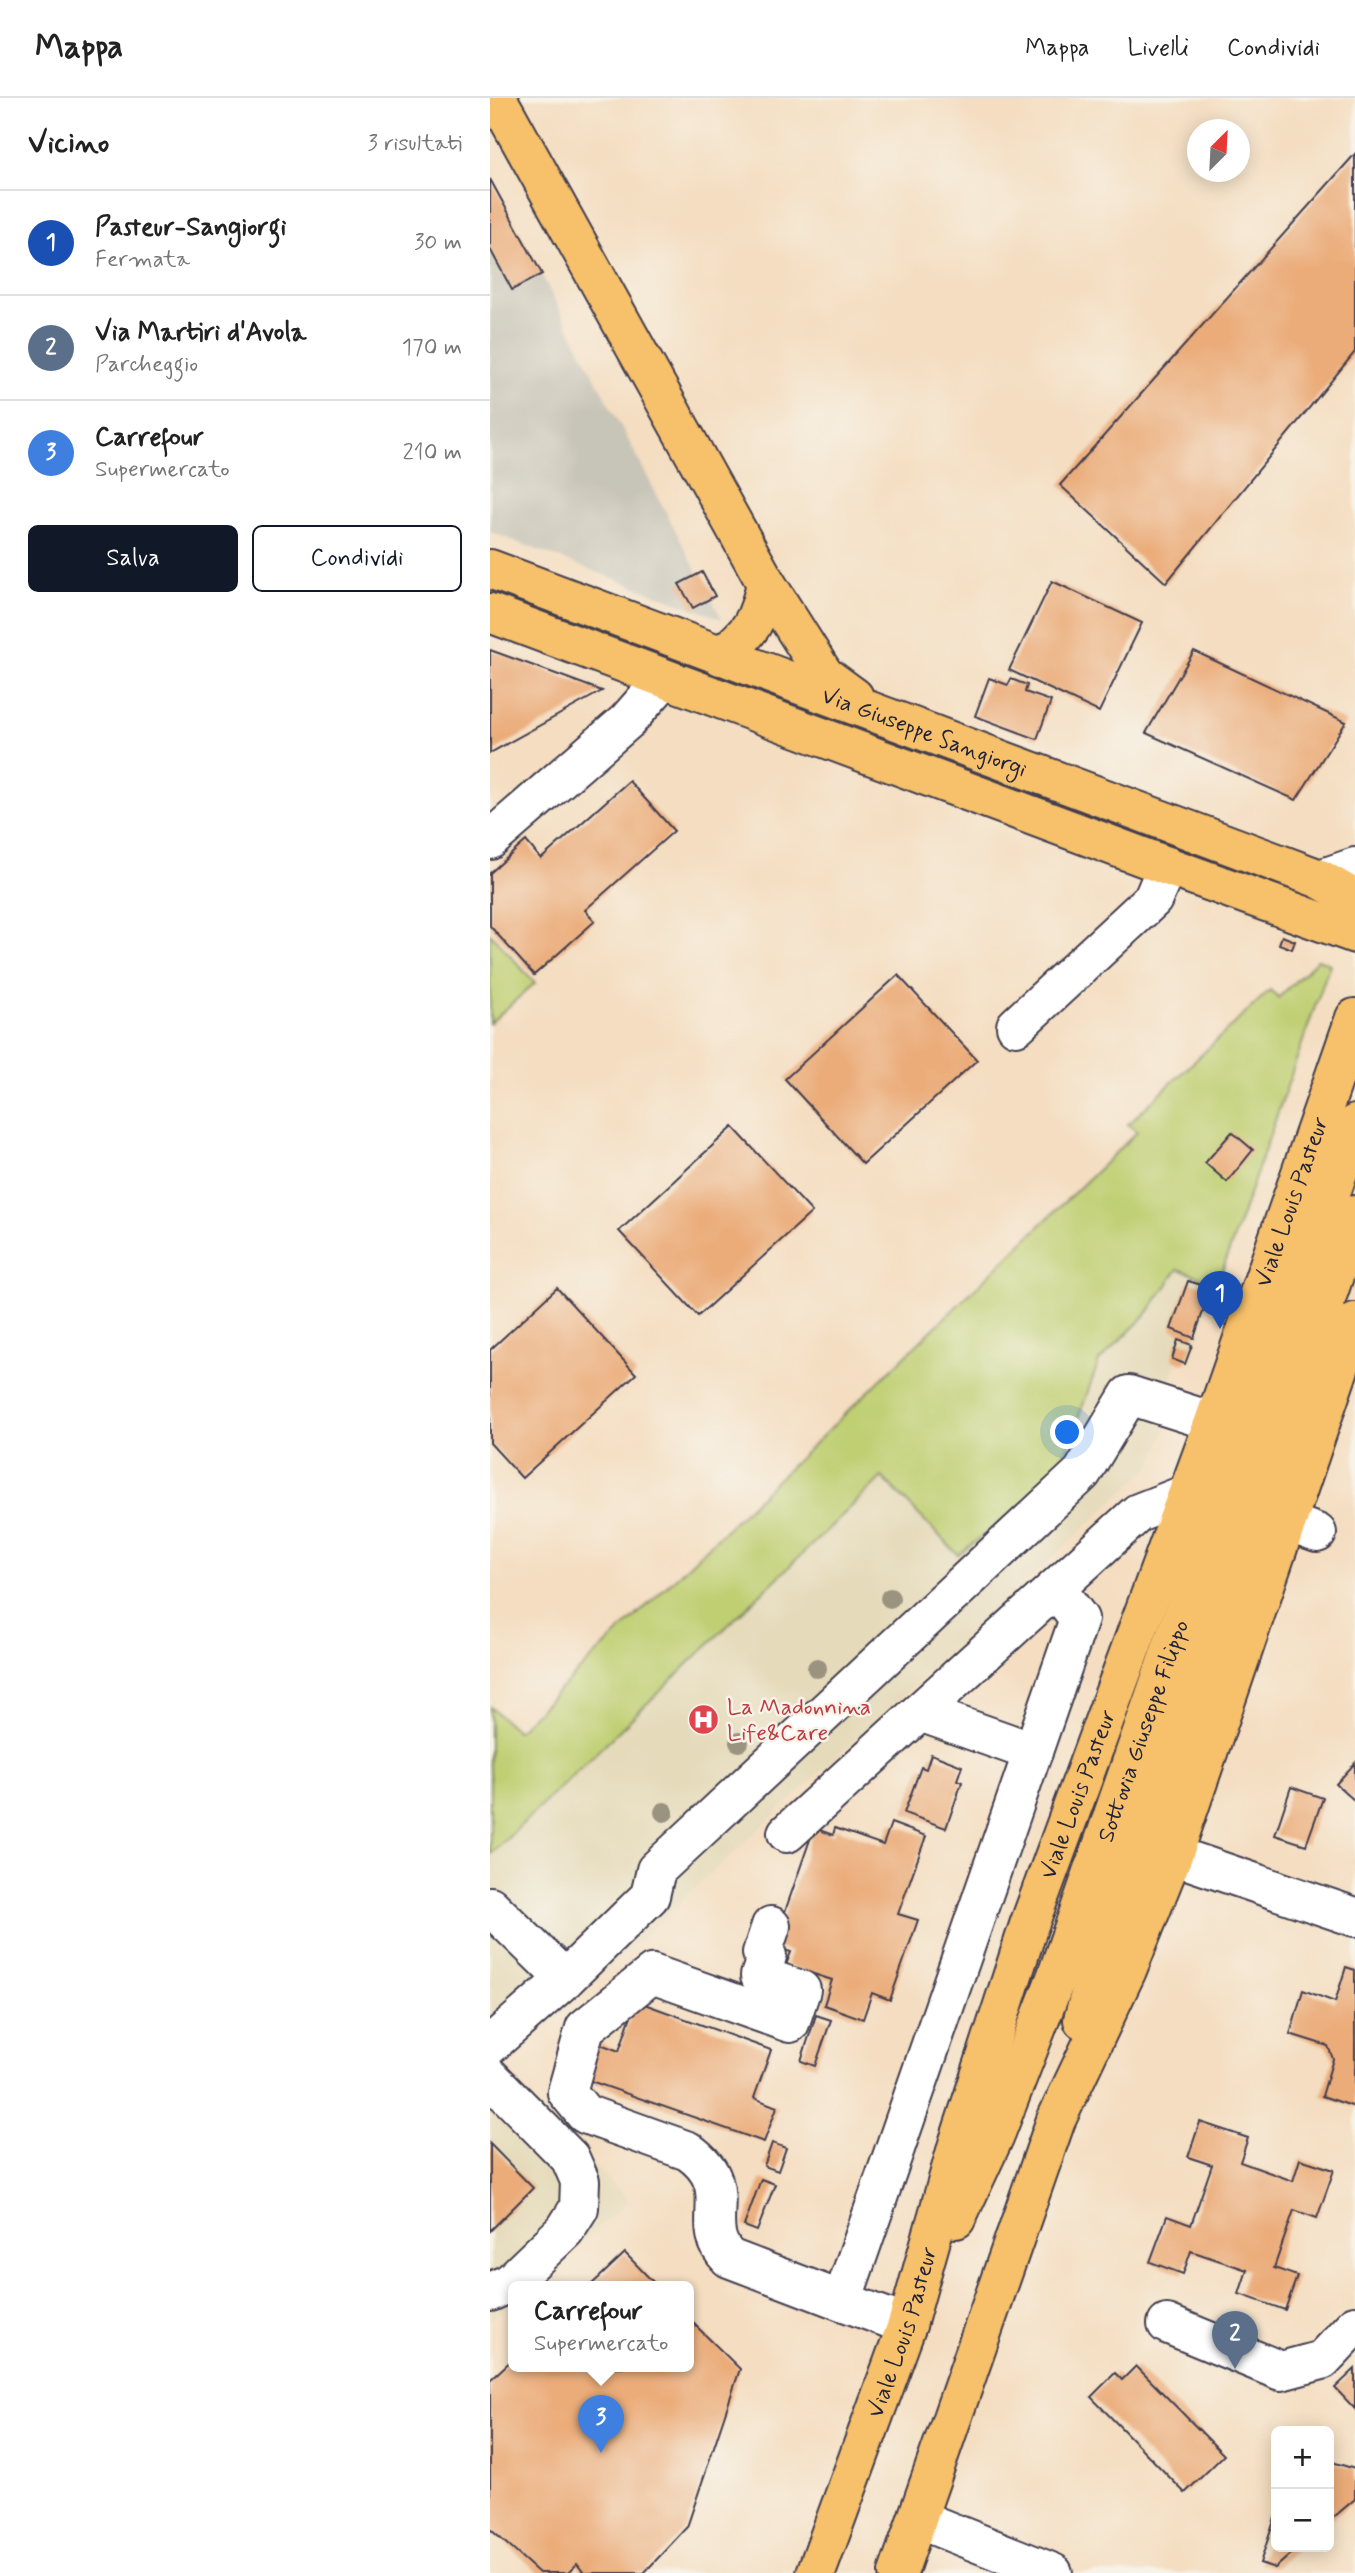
<!DOCTYPE html>
<html lang="it">
<head>
<meta charset="utf-8">
<style>
  :root { --surface:#fff; --page:#f2f2f2; --text:#222; --muted:#767676; --line:#e0e0e0; --accent:#111827 }
  body { margin:0; font-family:Mynerve,sans-serif; background:var(--page); color:var(--text) }
  .controls { position:absolute; right:21px; bottom:21px; display:grid; overflow:hidden; border-radius:10px; box-shadow:0 4px 18px #0003 }
  .controls button { width:63px; height:63px; display:grid; place-items:center; padding:0; border:0; border-bottom:2px solid var(--line); background:var(--surface); color:var(--text); font:35px sans-serif }
  .compass { position:absolute; left:697px; top:21px; width:63px; height:63px; border-radius:50%; background:var(--surface); box-shadow:0 4px 18px #0003; rotate:24deg }
  .you { position:absolute; left:578px; top:1335px; width:24px; height:24px; margin:-18px; border:5px solid #fff; border-radius:50%; background:#1a73e8; box-shadow:0 0 0 10px #1a73e833 }
  .badge { display:grid; place-items:center; width:46px; height:46px; border-radius:50%; background:var(--accent); color:#fff; font-size:23px; font-weight:700 }
  .pin { position:absolute; translate:-50% -58px; filter:drop-shadow(0 2px 4px #0008) }
  .pin::after { content:''; position:absolute; top:37px; width:24px; height:21px; background:inherit; clip-path:polygon(0 0,100% 0,50% 100%) }
  .popup { position:absolute; left:18px; top:2183px; width:186px; height:91px; box-sizing:border-box; display:grid; place-content:center; border-radius:10px; background:var(--surface); filter:drop-shadow(0 2px 5px #0005); font-size:23px; white-space:nowrap; color:var(--muted) }
  .popup b { font-size:26px; color:var(--text) }
  .popup::after { content:''; position:absolute; left:50%; top:100%; margin-left:-14px; border:14px solid transparent; border-top-color:var(--surface) }
  .list { margin:0; padding:0; list-style:none }
  h2 { display:flex; justify-content:space-between; align-items:center; height:91px; margin:0; padding:0 28px; font-size:30px }
  h2 small { font-size:23px; font-weight:400; color:var(--muted) }
  .list li { display:grid; grid-template-columns:46px 1fr auto; gap:21px; align-items:center; box-sizing:border-box; height:105px; padding:0 28px; border-top:2px solid var(--line) }
  .list b { display:block; font-size:26px; white-space:nowrap }
  .list p { margin:0; font-size:23px; white-space:nowrap; color:var(--muted) }
  .list em { font-size:23px; font-style:normal; color:var(--muted) }
  .actions { display:flex; gap:14px; padding:21px 28px }
  .actions a { flex:1; padding:16px 0; border:2px solid var(--accent); border-radius:10px; text-align:center; font-size:24px; color:var(--accent) }
  .actions .main { background:var(--accent); color:#fff }
  .map { position:relative; flex:none; width:865px; height:2475px; overflow:hidden }
  header { display:flex; align-items:center; gap:42px; box-sizing:border-box; height:98px; padding:0 35px; background:var(--surface); border-bottom:2px solid var(--line) }
  header strong { font-size:33px }
  nav { display:flex; gap:38px; margin-inline-start:auto; font-size:24px }
  main { display:flex }
  aside { flex:1; background:var(--surface) }
  .map>svg:first-child { display:block }
  .built { fill:#e5daba }
  .industrial { fill:#c7c4b8 }
  .green { fill:#bfcf72; stroke:#707856; stroke-width:2 }
  .building { fill:#ebac79 }
  .lines { fill:none; stroke-linecap:round; stroke-linejoin:round }
  .minor-casing { stroke:#423e4f; stroke-width:42 }
  .major-casing { stroke:#423e4f; stroke-width:42 }
  .minor { stroke:#fff; stroke-width:38 }
  .major { stroke:#f7c06b; stroke-width:38 }
  .tree { fill:#9a9380 }
  .labels { text-anchor:middle; stroke-width:5; stroke-linejoin:round; paint-order:stroke }
  .street-label { font-size:23px; fill:#22223b; stroke:#f7f3e8 }
  .health-label { font-size:23px; fill:#be3a42; stroke:#f7f3e8; text-anchor:start }
</style>
</head>
<body>
<header>
<strong>Mappa</strong>
<nav><a>Mappa</a><a>Livelli</a><a>Condividi</a></nav>
</header>
<main>
<aside>
<h2>Vicino<small>3 risultati</small></h2>
<ul class="list">
<li><span class="badge" style="background:#1a4fb4">1</span><div><b>Pasteur-Sangiorgi</b><p>Fermata</p></div><em>30 m</em></li>
<li><span class="badge" style="background:#5c6f8a">2</span><div><b>Via Martiri d'Avola</b><p>Parcheggio</p></div><em>170 m</em></li>
<li><span class="badge" style="background:#3f7fe0">3</span><div><b>Carrefour</b><p>Supermercato</p></div><em>210 m</em></li>
</ul>
<div class="actions"><a class="main">Salva</a><a>Condividi</a></div>
</aside>
<div class="map">
<svg width="865" height="2475" viewBox="0 0 865 2475">
  <rect width="100%" height="100%" fill="#f7f3e8"/>
  <filter id="ink" filterUnits="userSpaceOnUse"><feTurbulence type="fractalNoise" baseFrequency=".0143" numOctaves="2"/><feDisplacementMap in="SourceGraphic" scale="14" xChannelSelector="R" yChannelSelector="G"/><feConvolveMatrix kernelMatrix="1 2 1 2 8 2 1 2 1" color-interpolation-filters="sRGB"/></filter>
  <filter id="wash" filterUnits="userSpaceOnUse"><feTurbulence type="fractalNoise" baseFrequency=".00686" numOctaves="4" result="noise"/><feDisplacementMap in="SourceGraphic" scale="28" xChannelSelector="R" yChannelSelector="G"/><feGaussianBlur stdDeviation="1.57" result="paint"/><feColorMatrix in="noise" values="0 0 0 0 0 0 0 0 0 0 0 0 0 0 0 0 0 1.4 0 .05"/><feComposite in="paint" operator="in"/></filter>
  <g filter="url(#wash)">
    <rect width="100%" height="100%" fill="#f4ddc0"/>
    <!-- built -->
    <path class="built" d="M751,1119l-51,145 -11,-4 -11,26 12,5 -27,75 -652,604 128,133 -139,120v-614l27,24z"/>
    <!-- industrial -->
    <path class="industrial" d="M0,79l232,442 -232,-87z"/>
    <!-- green -->
    <g class="green">
      <path d="M0,835l45,50 -45,40z"/>
      <path d="M828,861l12,5 -112,319 -40,-14 -32,46 -47,46 -43,118 -98,76 -76,-78 -392,378v-148l27,24 620,-599 -9,-8 142,-134 8,8z"/>
    </g>
    <g id="blocks">
      <!-- building -->
      <g class="building">
        <path d="M865,56v198l-189,231 -106,-98z"/>
        <path d="M0,81l52,95 -30,16 -22,-41z"/>
        <path d="M212,474l13,24 -22,12 -14,-24z"/>
        <path d="M562,483l90,42 -43,89 -90,-42z"/>
        <path d="M0,552l66,24 46,17 -112,62z"/>
        <path d="M704,553l152,71 -50,78 -150,-67z"/>
        <path d="M499,580l19,7 3,-6 16,6 -2,7 26,9 -14,38 -62,-23z"/>
        <path d="M139,683l45,50 -89,79 10,11 -61,54 -44,-49v-53l36,-32 15,18z"/>
        <path d="M792,838l13,5 -3,8 -13,-5z"/>
        <path d="M408,877l79,85 -114,104 -78,-85z"/>
        <path d="M243,1029l79,85 -114,104 -79,-85z"/>
        <path d="M742,1034l21,18 -26,32 -22,-19z"/>
        <path d="M698,1183l23,7 -17,50 -23,-9z"/>
        <path d="M67,1190l79,86 -114,104 -32,-35v-93z"/>
        <path d="M688,1242l14,5 -7,19 -13,-5z"/>
        <path d="M441,1656l31,12 -5,14 5,2 -16,46 -42,-15 17,-46 5,2z"/>
        <path d="M865,1665v38l-19,-17z"/>
        <path d="M801,1689l32,11 -17,47 -31,-10z"/>
        <path d="M401,1725l35,13 -28,78 20,6 -28,80 -18,-7 -9,26 -39,-14 8,-25 -46,-15 5,-13 -18,-6 41,-118 19,7 2,-7 48,17z"/>
        <path d="M856,1869l9,3v137l-33,-11 11,-37 -5,-13 -38,-12 13,-44 32,12z"/>
        <path d="M146,1903l135,49 -17,48 23,9 -13,35 -182,-64 13,-36 24,9z"/>
        <path d="M326,1917l15,5 -16,46 -14,-5z"/>
        <path d="M710,2024l48,16 -8,24 53,19 7,-22 34,11 -17,48 -23,-8 -20,58 23,8 -12,34 -46,-16 8,-24 -56,-19 -8,23 -33,-12 17,-46 24,9 21,-60 -24,-8z"/>
        <path d="M282,2045l14,5 -8,23 -14,-5z"/>
        <path d="M0,2046l43,44 -43,43z"/>
        <path d="M271,2081l14,5 -18,47 -13,-5z"/>
        <path d="M135,2155l33,34h-69z"/>
        <path d="M198,2220l52,51 -53,158 -43,46h-60l-7,-9 -9,9h-29l-49,-44v-149l24,-22v9h174z"/>
        <path d="M646,2268l88,89 -39,38 -94,-96 24,-24 7,7z"/>
        <path d="M865,2271v40l-20,-21z"/>
        <path d="M839,2363l26,8v30l-26,22z"/>
        <path d="M786,2417v32h23l-24,21 -15,-5z"/>
      </g>
    </g>
  </g>
  <g filter="url(#ink)">
    <use href="#blocks" fill-opacity="0" stroke="#423e4f" stroke-width="2"/>
    <g class="lines">
      <defs>
        <g id="minor">
          <path d="M0,742l137,-119 37,-42"/>
          <path d="M830,781l35,-12"/>
          <path d="M526,928l137,-127 14,-33"/>
          <path d="M797,1424l30,11"/>
          <path d="M430,1614l113,40"/>
          <path d="M297,1735l351,-320 51,-20"/>
          <path d="M683,1757l182,62"/>
          <path d="M0,1808l75,73"/>
          <path d="M281,1828l-9,27 5,3 -7,20 41,14 -11,33 -138,-49 -67,54 -18,64 18,22 103,37c53,37 7,73 41,107l113,43"/>
          <path d="M0,1947l75,-66 85,-83 6,-26 426,-397 47,-78 85,27"/>
          <path d="M0,1979l80,81 10,23 -1,27 -14,22 -55,53 -20,9"/>
          <path d="M677,2226l114,47 41,-11 33,-35"/>
          <path d="M417,2227l-65,-24 237,-682 -23,-31"/>
          <path d="M428,2421l135,54"/>
        </g>
        <g id="major">
          <path d="M7,0l269,485 58,92 30,22"/>
          <path id="s1" d="M0,471l830,310 35,20"/>
          <path d="M0,515l677,253 188,68"/>
          <path d="M231,558c30,-24 37,-34 45,-73"/>
          <path d="M593,1922l25,-91 247,-714"/>
          <path id="s2" d="M466,2121l39,-84 61,-157 299,-854"/>
          <path id="s3" d="M326,2475l91,-248 51,-181 71,-219 185,-503 141,-404"/>
          <path d="M408,2475l158,-453 71,-150 46,-115 182,-533"/>
        </g>
      </defs>
      <!-- minor casing -->
      <use href="#minor" class="minor-casing"/>
      <!-- major casing -->
      <use href="#major" class="major-casing"/>
      <!-- minor -->
      <use href="#minor" class="minor"/>
      <!-- major -->
      <use href="#major" class="major"/>
    </g>
    <!-- trees -->
    <g class="tree">
      <circle cx="400" cy="1500" r="10"/>
      <circle cx="327" cy="1570" r="10"/>
      <circle cx="249" cy="1644" r="10"/>
      <circle cx="174" cy="1714" r="10"/>
    </g>
  </g>
  <!-- icons -->
  <defs>
    <symbol id="hospital-disc" viewBox="-11 -11 22 22"><circle r="9.5" fill="#e0444e" stroke="#f7f3e8"/><path d="M-5-5h3v3.5h4V-5h3V5h-3V1.5h-4V5h-3Z" fill="#fff"/></symbol>
  </defs>
  <g fill-rule="evenodd">
    <use href="#hospital-disc" x="196" y="1604" width="35" height="35"/>
  </g>
  <g class="labels">
    <!-- street labels -->
    <g class="street-label">
      <text dy="8" stroke="none"><textPath href="#s1" startOffset="464">Via Giuseppe Sangiorgi</textPath></text>
      <text dy="8" stroke="none"><textPath href="#s3" startOffset="1452">Viale Louis Pasteur</textPath></text>
      <text dy="8" stroke="none"><textPath href="#s2" startOffset="523">Sottovia Giuseppe Filippo</textPath></text>
      <text dy="8" stroke="none"><textPath href="#s3" startOffset="822">Viale Louis Pasteur</textPath></text>
      <text dy="8" stroke="none"><textPath href="#s3" startOffset="256">Viale Louis Pasteur</textPath></text>
    </g>
    <!-- health labels -->
    <g class="health-label">
      <text x="237" y="1616">La Madonnina<tspan x="237" dy="26">Life&amp;Care</tspan></text>
    </g>
  </g>
</svg>
<div class="controls">
<button>+</button>
<button>−</button>
</div>
<svg class="compass" viewBox="-18 -18 36 36"><path d="M0-13l5 13h-10z" fill="#e53935"/><path d="M0 13l5-13h-10z" fill="#767676"/></svg>
<div class="you"></div>
<div class="pin badge" style="left:730px;top:1231px;background:#1a4fb4">1</div>
<div class="pin badge" style="left:745px;top:2271px;background:#5c6f8a">2</div>
<div class="pin badge" style="left:111px;top:2355px;background:#3f7fe0">3</div>
<div class="popup"><b>Carrefour</b>Supermercato</div>
</div>
</main>
</body>
</html>
